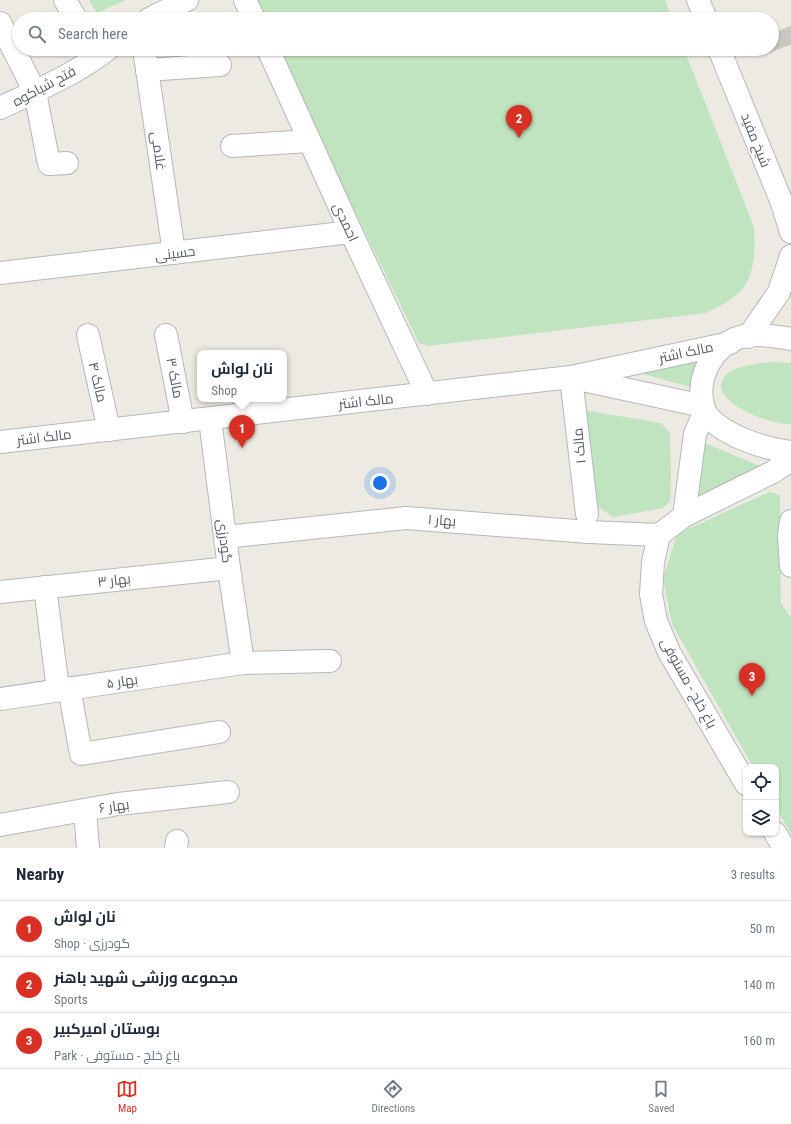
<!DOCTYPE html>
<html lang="en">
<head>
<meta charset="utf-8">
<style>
  :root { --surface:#fff; --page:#f6f6f7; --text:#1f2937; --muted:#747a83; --line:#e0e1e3; --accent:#d93025 }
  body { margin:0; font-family:"Roboto Condensed",Cairo,sans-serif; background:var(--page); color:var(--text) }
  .controls { position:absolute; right:12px; bottom:12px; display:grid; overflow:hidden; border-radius:8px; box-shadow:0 1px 3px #0004 }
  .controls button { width:36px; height:36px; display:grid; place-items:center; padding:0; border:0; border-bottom:1px solid var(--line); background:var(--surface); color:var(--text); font:20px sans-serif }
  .you { position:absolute; left:380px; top:483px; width:14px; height:14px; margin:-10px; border:3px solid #fff; border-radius:50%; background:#1a73e8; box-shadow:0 0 0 6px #1a73e833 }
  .badge { display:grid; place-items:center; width:26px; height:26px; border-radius:50%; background:var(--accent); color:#fff; font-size:13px; font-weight:700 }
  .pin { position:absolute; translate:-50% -33px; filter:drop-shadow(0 1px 2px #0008) }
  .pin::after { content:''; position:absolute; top:21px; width:14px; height:12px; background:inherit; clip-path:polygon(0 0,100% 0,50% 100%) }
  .popup { position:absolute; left:197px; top:350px; width:90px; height:52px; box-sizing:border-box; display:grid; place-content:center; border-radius:8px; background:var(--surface); filter:drop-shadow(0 1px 3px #0005); font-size:13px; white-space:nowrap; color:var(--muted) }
  .popup b { font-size:15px; color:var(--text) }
  .popup::after { content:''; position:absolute; left:50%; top:100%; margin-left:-8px; border:8px solid transparent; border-top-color:var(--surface) }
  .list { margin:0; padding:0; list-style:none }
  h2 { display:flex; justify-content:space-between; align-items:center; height:52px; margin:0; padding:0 16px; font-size:17px }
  h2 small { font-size:13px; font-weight:400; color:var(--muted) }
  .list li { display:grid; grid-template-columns:26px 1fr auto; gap:12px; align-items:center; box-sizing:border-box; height:56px; padding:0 16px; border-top:1px solid var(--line) }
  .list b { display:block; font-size:15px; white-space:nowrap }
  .list p { margin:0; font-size:13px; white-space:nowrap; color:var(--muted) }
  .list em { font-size:13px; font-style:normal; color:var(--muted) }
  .icon { flex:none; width:22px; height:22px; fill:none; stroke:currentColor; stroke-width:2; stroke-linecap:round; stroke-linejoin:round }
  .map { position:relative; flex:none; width:791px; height:848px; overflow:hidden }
  .search { position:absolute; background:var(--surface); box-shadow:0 1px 3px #0004; left:12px; right:12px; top:12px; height:44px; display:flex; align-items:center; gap:10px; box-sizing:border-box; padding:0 14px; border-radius:22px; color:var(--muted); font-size:15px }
  .sheet { height:220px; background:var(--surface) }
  nav { display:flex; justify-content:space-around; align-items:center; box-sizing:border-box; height:56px; border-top:1px solid var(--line); background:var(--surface); font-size:11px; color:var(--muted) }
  nav a { display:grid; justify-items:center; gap:2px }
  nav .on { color:var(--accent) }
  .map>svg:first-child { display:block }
  .green { fill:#c0e4bf }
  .building { fill:#cac6c1; stroke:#d1cbc0 }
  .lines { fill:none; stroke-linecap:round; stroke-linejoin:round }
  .minor-casing { stroke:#b4b8bc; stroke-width:24 }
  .minor { stroke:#fff; stroke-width:22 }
  .labels { text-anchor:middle; stroke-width:3.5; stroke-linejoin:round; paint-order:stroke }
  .street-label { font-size:14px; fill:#5a5e62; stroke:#fff }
</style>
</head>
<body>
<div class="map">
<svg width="791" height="848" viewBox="0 0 791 848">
  <rect width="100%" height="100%" fill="#eceae2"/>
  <!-- green -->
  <g class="green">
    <path d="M89,0h37l-29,13z"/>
    <path d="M252,0h413l7,19h-410z"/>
    <path d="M276,49h408l70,178c1,24 2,53 -19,69 -8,7 -20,12 -29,17l-278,33 -9,-3z"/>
    <path d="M703,361l-6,28 -57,-16z"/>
    <path d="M774,362l17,1v61c-18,2 -87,-23 -66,-48 8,-11 37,-13 49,-14z"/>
    <path d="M582,410l79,13 9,10 1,52 -1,16 -7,7 -50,9 -20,-14z"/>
    <path d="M700,441l62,26 -67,30z"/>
    <path d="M769,492l11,3 1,108 10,15v216l-15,-26v-41h-23l-81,-143 -9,-45 14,-45z"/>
  </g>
  <!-- building -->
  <path class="building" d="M791,26v18l-26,10 -2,-5h9v-15z"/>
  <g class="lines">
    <defs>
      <g id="minor">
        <path d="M65,0l11,19"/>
        <path d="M245,0l9,19"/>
        <path d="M698,0l8,19"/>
        <path d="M149,19l38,-19"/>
        <path d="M0,23l35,69 14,72 18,-1"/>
        <path d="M144,49l30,204"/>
        <path d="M268,49l83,183 76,162"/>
        <path d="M719,49l63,154 9,29"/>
        <path d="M147,70l73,-5"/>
        <path d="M0,108c36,-17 76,-34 108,-59"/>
        <path d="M232,146l77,-5"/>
        <path d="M0,273l351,-41"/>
        <path d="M88,335l21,95"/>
        <path d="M166,335l17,87"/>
        <path d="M748,337l31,-45 12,-36"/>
        <path d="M791,339c-15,-3 -36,-6 -51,-2 -26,8 -42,38 -38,63 1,4 1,8 3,12 15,23 60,37 86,40"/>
        <path d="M571,377l16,137"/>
        <path d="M578,379l125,27"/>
        <path d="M210,419l19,149 14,95"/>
        <path d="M0,442l571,-65 159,-34"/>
        <path d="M684,516l11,-82 10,-23"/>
        <path d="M791,521l-2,15 2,30"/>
        <path d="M225,537l181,-19 183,14 70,3"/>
        <path d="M45,587l13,103"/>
        <path d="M0,592l229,-24"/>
        <path d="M69,688l12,66 138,-22"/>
        <path d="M0,699l243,-36 87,-2"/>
        <path d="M746,784l-77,-132 -13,-31 -5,-27 2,-32 6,-27 25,-19 89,-44 18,-12"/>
        <path d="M85,810l3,38"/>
        <path d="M0,825l118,-21 110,-12"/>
        <path d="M775,833l9,15"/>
        <path d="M176,848l1,-7"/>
      </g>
    </defs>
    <!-- minor casing -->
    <use href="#minor" class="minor-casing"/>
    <!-- minor -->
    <use href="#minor" class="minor"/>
  </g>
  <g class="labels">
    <!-- street labels -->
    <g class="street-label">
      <text transform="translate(44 86) rotate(-28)" y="5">فتح شیاکوه</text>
      <text transform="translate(756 140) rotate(68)" y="5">شیخ مفید</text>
      <text transform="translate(159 151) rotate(82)" y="5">غلامی</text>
      <text transform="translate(346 222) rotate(65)" y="5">احمدی</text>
      <text transform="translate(175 253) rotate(-7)" y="5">حسینی</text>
      <text transform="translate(686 352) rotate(-12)" y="5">مالک اشتر</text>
      <text transform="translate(175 378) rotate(79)" y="5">مالک ۳</text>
      <text transform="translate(98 382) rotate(77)" y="5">مالک ۴</text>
      <text transform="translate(366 401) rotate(-6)" y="5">مالک اشتر</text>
      <text transform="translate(44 437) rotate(-7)" y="5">مالک اشتر</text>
      <text transform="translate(579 446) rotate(-96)" y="5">مالک ۱</text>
      <text transform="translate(442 520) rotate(4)" y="5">بهار ۱</text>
      <text transform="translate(225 541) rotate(83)" y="5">گودرزی</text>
      <text transform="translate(114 580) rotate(-6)" y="5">بهار ۳</text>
      <text transform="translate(122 681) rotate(-8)" y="5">بهار ۵</text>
      <text transform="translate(689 683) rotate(61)" y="5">باغ خلج - مستوفی</text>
      <text transform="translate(114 806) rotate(-8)" y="5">بهار ۶</text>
    </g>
  </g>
</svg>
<div class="controls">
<button><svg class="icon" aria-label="locate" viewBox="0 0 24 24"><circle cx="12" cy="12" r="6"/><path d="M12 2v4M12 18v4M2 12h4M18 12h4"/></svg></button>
<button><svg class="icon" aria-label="layers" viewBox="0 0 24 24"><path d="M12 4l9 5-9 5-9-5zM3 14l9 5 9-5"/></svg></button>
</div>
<div class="you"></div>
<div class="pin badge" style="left:242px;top:448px">1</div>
<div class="popup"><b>نان لواش</b>Shop</div>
<div class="pin badge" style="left:519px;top:138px">2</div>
<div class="pin badge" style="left:752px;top:696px">3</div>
<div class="search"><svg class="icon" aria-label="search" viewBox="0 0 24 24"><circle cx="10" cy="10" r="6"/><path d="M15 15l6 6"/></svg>Search here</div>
</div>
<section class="sheet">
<h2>Nearby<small>3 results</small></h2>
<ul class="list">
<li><span class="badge">1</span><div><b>نان لواش</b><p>Shop · گودرزی</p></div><em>50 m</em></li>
<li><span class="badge">2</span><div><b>مجموعه ورزشی شهید باهنر</b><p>Sports</p></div><em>140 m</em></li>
<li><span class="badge">3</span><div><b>بوستان امیرکبیر</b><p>Park · باغ خلج - مستوفی</p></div><em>160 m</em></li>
</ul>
</section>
<nav>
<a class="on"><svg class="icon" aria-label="map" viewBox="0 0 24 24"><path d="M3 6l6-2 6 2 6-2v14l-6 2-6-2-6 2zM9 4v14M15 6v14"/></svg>Map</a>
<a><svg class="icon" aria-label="directions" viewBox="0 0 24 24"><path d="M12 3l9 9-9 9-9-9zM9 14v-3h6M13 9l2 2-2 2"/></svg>Directions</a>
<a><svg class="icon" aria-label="saved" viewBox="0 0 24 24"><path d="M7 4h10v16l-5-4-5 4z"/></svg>Saved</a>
</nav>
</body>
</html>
